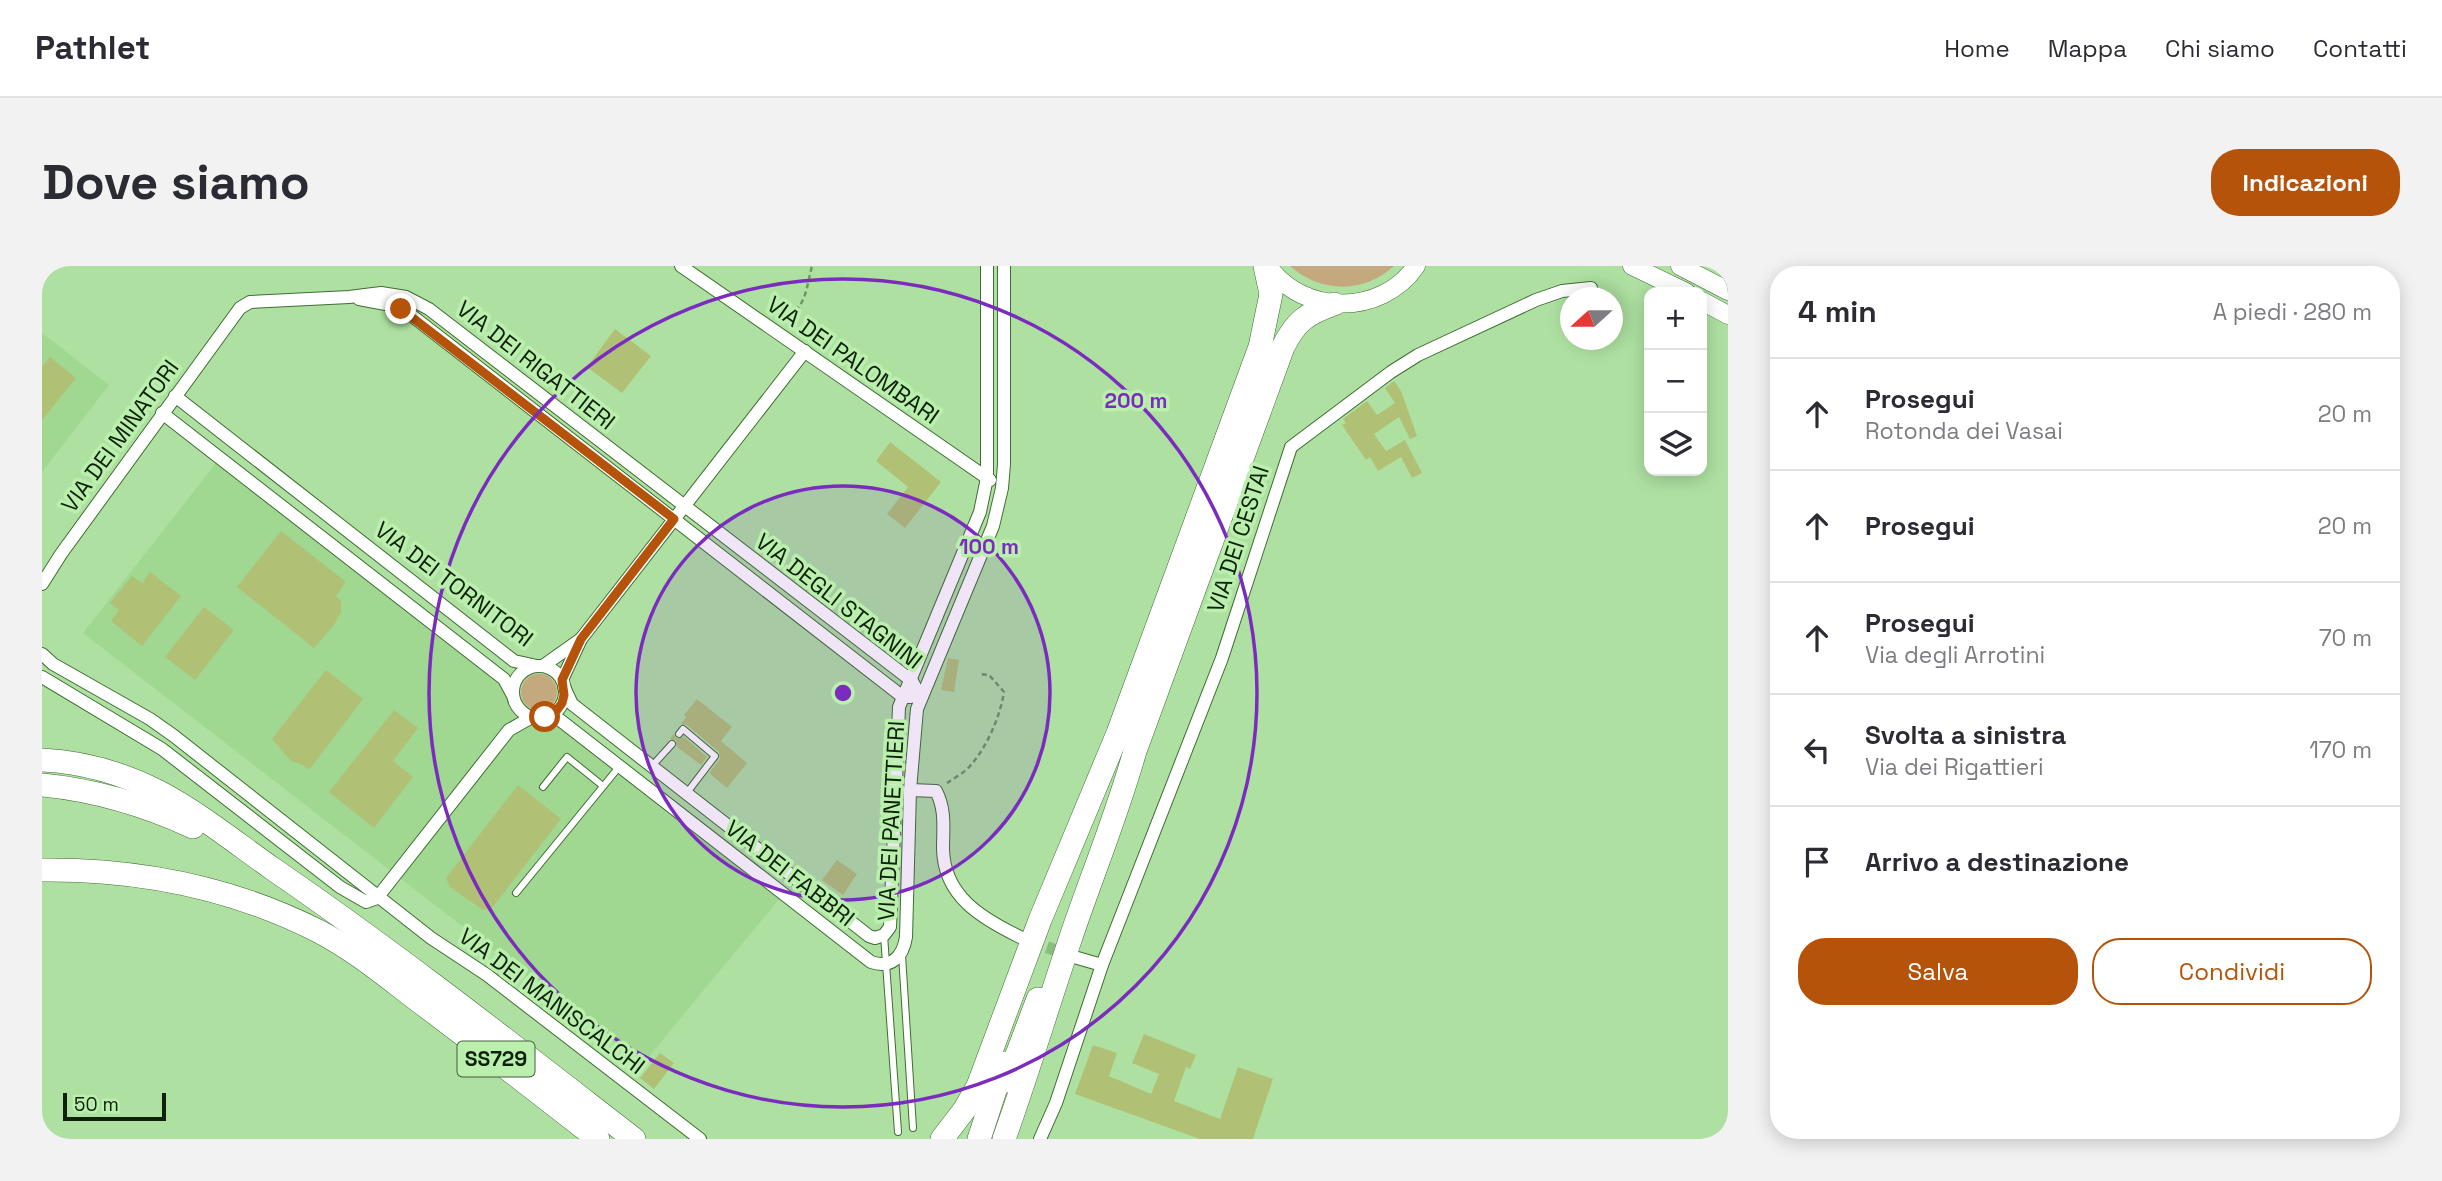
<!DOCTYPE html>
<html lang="it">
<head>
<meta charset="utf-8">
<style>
  :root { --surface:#fff; --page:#f2f2f3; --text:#2b2b33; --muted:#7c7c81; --line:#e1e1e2; --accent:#b45309 }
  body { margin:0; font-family:"Space Grotesk",sans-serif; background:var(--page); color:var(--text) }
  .controls { position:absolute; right:21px; top:21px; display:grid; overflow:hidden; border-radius:14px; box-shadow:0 4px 18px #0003 }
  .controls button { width:63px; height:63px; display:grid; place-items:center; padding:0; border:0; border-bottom:2px solid var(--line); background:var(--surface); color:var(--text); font:35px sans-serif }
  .compass { position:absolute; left:1518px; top:21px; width:63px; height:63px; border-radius:50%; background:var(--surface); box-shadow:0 4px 18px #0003; rotate:249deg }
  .scale { position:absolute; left:21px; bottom:18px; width:103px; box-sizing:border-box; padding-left:7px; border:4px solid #0e2109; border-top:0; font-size:19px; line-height:24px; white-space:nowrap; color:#0e2109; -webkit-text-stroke:5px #bbefad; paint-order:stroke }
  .stop { position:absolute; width:21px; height:21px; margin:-16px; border:5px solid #b45309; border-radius:50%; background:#fff }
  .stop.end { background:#b45309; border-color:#fff; box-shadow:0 2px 7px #0008 }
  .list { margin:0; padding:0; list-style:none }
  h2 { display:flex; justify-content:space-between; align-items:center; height:91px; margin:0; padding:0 28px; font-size:30px }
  h2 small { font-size:23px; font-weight:400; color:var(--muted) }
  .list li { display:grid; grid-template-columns:46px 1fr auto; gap:21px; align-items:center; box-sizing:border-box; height:112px; padding:0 28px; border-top:2px solid var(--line) }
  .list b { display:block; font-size:26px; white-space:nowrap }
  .list p { margin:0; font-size:23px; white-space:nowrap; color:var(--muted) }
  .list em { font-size:23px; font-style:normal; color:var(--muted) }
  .actions { display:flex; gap:14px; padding:21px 28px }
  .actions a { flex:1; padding:16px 0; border:2px solid var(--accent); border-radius:28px; text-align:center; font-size:24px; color:var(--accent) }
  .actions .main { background:var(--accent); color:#fff }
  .icon { flex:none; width:38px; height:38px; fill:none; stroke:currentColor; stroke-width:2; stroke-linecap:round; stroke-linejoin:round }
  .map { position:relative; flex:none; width:1686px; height:873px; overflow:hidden; border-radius:28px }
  header { display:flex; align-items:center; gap:42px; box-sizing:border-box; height:98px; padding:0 35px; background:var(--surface); border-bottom:2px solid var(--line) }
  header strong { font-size:33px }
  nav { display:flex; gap:38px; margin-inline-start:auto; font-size:24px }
  .intro { display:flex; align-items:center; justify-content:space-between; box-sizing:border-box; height:168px; padding:0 42px }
  h1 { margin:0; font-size:49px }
  .button { padding:18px 32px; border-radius:28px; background:var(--accent); color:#fff; font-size:24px; font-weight:700 }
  main { display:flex; gap:42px; padding:0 42px }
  aside { flex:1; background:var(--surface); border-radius:28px; box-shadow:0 4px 18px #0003 }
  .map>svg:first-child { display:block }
  .built { fill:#a0d791 }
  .green { fill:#c4a97e }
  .building { fill:#b0c175 }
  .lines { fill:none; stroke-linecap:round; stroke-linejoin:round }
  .street-tunnel { stroke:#8ebb83; stroke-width:12; stroke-dasharray:12 6; stroke-linecap:butt }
  .lane-casing { stroke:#3f6d32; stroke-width:8 }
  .street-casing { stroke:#3f6d32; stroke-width:14 }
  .secondary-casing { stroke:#3f6d32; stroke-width:19 }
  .highway-casing { stroke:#3f6d32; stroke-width:24 }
  .path { stroke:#6e9565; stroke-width:2.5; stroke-dasharray:5 3.5; stroke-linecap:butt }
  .lane { stroke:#fff; stroke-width:6 }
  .street { stroke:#fff; stroke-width:12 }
  .secondary { stroke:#fff; stroke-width:18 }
  .highway { stroke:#fff; stroke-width:23 }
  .route { stroke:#b45309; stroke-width:9 }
  .ring { fill:none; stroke:#7b2cbf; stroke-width:3.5 }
  .labels { text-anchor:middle; stroke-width:7; stroke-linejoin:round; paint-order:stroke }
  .shield { fill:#bbefad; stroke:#425f3a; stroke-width:2 }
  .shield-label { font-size:21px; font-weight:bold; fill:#0e2109 }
  .street-label { font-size:23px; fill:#0e2109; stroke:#bbefad }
  .centre { fill:#7b2cbf; stroke:#bbefad; stroke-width:3.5 }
  .ring-label { font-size:21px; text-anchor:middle; font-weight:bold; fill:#7b2cbf; stroke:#bbefad; stroke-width:7; stroke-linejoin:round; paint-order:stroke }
</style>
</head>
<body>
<header>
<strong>Pathlet</strong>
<nav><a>Home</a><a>Mappa</a><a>Chi siamo</a><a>Contatti</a></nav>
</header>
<div class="intro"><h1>Dove siamo</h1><a class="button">Indicazioni</a></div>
<main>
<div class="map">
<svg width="1686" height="873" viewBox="0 0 1686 873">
  <rect width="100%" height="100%" fill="#aee1a1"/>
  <!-- built -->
  <g class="built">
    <path d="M0,67l67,52 -67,87z"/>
    <path d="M174,197l564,435 -138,167 -559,-432z"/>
  </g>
  <!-- green -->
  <g class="green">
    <path d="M1248,0h104c-30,28 -74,27 -104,0z"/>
    <circle cx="497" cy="426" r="18"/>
  </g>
  <!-- building -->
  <g class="building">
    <path d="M573,63l36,27 -29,37 -35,-26z"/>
    <path d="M8,91l26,21 -34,42v-53z"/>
    <path d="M1352,115l7,10 16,45 -7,3 -11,-22 -25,17 12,17 19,-11 17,33 -10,5 -11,-21 -23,14 -8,-14 -4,3 -24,-35 4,-2 -3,-4 24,-18 10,14 18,-12 -10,-15z"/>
    <path d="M848,176l51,40 -36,46 -18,-14 21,-27 -32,-26z"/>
    <path d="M239,265l65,51 -10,14 5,5v11l-7,13 -20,23 -77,-61z"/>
    <path d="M108,306l31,24 -39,50 -31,-25 8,-11 -9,-7 22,-27 10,7z"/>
    <path d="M162,341l30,23 -39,50 -30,-23z"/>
    <path d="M906,392l11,2 -5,32 -13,-2z"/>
    <path d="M284,404l37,29 -54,71 -6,-5 -12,-4 -19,-22z"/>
    <path d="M655,433l35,28 -11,14 26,22 -20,25 -16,-13 -1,-3 10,-13 -1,-7 -32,-27 -6,-1 5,-7 -2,-2z"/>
    <path d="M352,444l24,18 -25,33 20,16 -39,51 -45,-36z"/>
    <path d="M631,468l4,5 7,-2 23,20 -6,8 -24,-18 -1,-7 -6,-1z"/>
    <path d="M476,519l43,34 -69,89 -9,2 -33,-23 -4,-9z"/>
    <path d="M795,594l20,14 -14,21 -21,-15z"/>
    <path d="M1102,768l52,21 -6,14 -4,-2 -12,34 46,18 18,-52 35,12 -20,60h-53l-125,-45 18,-49 24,8 -8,23 42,18 8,-20 -27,-11z"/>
    <path d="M618,787l14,10 -20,26 -14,-11z"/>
  </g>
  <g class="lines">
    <!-- street-tunnel -->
    <path class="street-tunnel" d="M988,675l39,14"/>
    <defs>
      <g id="lane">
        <path d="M637,468l4,-5 32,27 -29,38"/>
        <path d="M610,500l20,-22"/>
        <path d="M501,521l24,-30 36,29"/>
        <path d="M474,627l103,-126"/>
        <path d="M842,669l14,197"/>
        <path d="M860,689l11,173"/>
      </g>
      <g id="street">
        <path d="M639,0l309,214"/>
        <path d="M317,33l32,6 20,10 492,382h8"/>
        <path d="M133,130l339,265 23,5"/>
        <path d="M120,147l342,266 8,15"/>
        <path d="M0,318l19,-30 179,-246 10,-6 99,-5 32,-4 25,4 23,12 483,372 9,17"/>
        <path d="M0,388l11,10 97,55 24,17 257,202 56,37 213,164"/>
        <path d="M501,400l38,-27"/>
        <circle cx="497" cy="426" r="26"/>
        <path d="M0,411l120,72 178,138 26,15 11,-4 132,-168 23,-13"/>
        <path d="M520,414l19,-41 224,-288"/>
        <path d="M522,421l8,17 297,232 6,2 9,-3 6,-8 9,-220 81,-195 7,-34v-212"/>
        <path d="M503,451l15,3 311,242c20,7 32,-5 35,-25l4,-147 7,-81 76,-183 9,-38 2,-24v-198"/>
        <path d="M868,524l26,1c10,19 7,37 7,58 1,47 38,69 77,88"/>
        <path d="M1032,691l28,8"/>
        <path d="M998,873l16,-36 46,-138 120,-307 69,-211 100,-75 27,-17 118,-55 26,-9 29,-3"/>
      </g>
      <g id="secondary">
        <path d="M1226,0c35,50 114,50 148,0"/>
        <path d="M1590,0l54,26"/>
        <path d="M1638,0l48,25"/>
        <path d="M1660,35l26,14"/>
      </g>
      <g id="highway">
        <path d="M0,494c41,2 80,13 117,32 40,21 77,51 114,77 124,85 242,178 361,270"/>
        <path d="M0,519c53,5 103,20 151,42"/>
        <path d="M0,604c98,-1 190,17 278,62 36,19 68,46 100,70 60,45 119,91 178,137"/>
        <path d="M965,815l31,-82"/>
        <path d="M900,873l23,-30 13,-23 62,-166 78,-187 142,-386 11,-53 -6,-28"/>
        <path d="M937,873l25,-76"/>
        <path d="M962,873c24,-67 44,-134 67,-202 21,-62 46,-122 64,-186l148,-404c13,-26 23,-33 51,-43"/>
      </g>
    </defs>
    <!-- lane casing -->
    <use href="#lane" class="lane-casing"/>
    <!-- street casing -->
    <use href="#street" class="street-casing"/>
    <!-- secondary casing -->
    <use href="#secondary" class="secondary-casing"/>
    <!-- highway casing -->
    <use href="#highway" class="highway-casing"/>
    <!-- path -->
    <g class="path">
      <path d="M740,55c25,-15 23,-28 30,-55"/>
      <path d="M905,517c7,-5 17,-10 23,-17 17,-19 30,-49 34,-74l-15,-17 -10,-1"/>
    </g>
    <!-- lane -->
    <use href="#lane" class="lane"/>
    <!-- street -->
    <use href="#street" class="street"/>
    <!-- secondary -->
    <use href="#secondary" class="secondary"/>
    <!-- highway -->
    <use href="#highway" class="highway"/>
  </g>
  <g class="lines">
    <!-- route -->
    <path class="route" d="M359,43l273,210 -93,120 -19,41 2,15 -2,8 -5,7 -12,7"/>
  </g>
  <!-- distance rings -->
  <circle cx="801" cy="427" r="207" fill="#7b2cbf" fill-opacity=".12"/>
  <g class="ring">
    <circle cx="801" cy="427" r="207"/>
    <circle cx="801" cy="427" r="414"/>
  </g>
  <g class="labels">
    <!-- shield labels -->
    <rect class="shield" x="415.5" y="775.5" width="77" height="35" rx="5"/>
    <g class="shield-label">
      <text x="454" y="800">SS729</text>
    </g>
    <!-- street labels -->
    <g class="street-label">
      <text transform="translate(811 94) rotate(35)" y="8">VIA DEI PALOMBARI</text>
      <text transform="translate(494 99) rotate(38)" y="8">VIA DEI RIGATTIERI</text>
      <text transform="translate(78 170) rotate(-54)" y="8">VIA DEI MINATORI</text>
      <text transform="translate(1196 273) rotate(-72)" y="8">VIA DEI CESTAI</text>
      <text transform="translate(412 318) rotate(37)" y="8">VIA DEI TORNITORI</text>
      <text transform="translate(797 335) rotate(38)" y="8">VIA DEGLI STAGNINI</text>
      <text transform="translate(849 555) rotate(-87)" y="8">VIA DEI PANETTIERI</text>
      <text transform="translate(748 607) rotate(38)" y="8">VIA DEI FABBRI</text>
      <text transform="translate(510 735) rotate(37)" y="8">VIA DEI MANISCALCHI</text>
    </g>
  </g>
  <circle cx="801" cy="427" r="10" class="centre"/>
  <g class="ring-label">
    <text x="1094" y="142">200 m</text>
    <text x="947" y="288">100 m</text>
  </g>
</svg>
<div class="controls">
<button>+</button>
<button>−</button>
<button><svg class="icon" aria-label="layers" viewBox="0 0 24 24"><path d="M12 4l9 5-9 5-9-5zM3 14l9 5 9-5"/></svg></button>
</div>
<svg class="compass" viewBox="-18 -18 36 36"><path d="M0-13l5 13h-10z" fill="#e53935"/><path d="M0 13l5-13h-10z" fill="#7c7c81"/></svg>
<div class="scale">50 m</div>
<div class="stop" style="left:503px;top:451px"></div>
<div class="stop end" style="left:359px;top:43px"></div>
</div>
<aside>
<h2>4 min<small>A piedi · 280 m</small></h2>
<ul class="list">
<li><svg class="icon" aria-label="ahead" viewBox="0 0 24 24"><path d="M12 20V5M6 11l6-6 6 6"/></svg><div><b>Prosegui</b><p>Rotonda dei Vasai</p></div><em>20 m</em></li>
<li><svg class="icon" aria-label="ahead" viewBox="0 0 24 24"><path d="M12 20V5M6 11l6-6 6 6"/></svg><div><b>Prosegui</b></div><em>20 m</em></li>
<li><svg class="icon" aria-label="ahead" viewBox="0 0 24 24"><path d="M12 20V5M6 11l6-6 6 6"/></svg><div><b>Prosegui</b><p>Via degli Arrotini</p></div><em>70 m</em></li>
<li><svg class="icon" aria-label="left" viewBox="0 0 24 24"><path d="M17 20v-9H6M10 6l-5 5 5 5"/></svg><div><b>Svolta a sinistra</b><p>Via dei Rigattieri</p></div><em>170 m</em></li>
<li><svg class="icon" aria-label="arrive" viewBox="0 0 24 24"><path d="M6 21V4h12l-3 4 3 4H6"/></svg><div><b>Arrivo a destinazione</b></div></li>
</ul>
<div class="actions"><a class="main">Salva</a><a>Condividi</a></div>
</aside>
</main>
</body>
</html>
